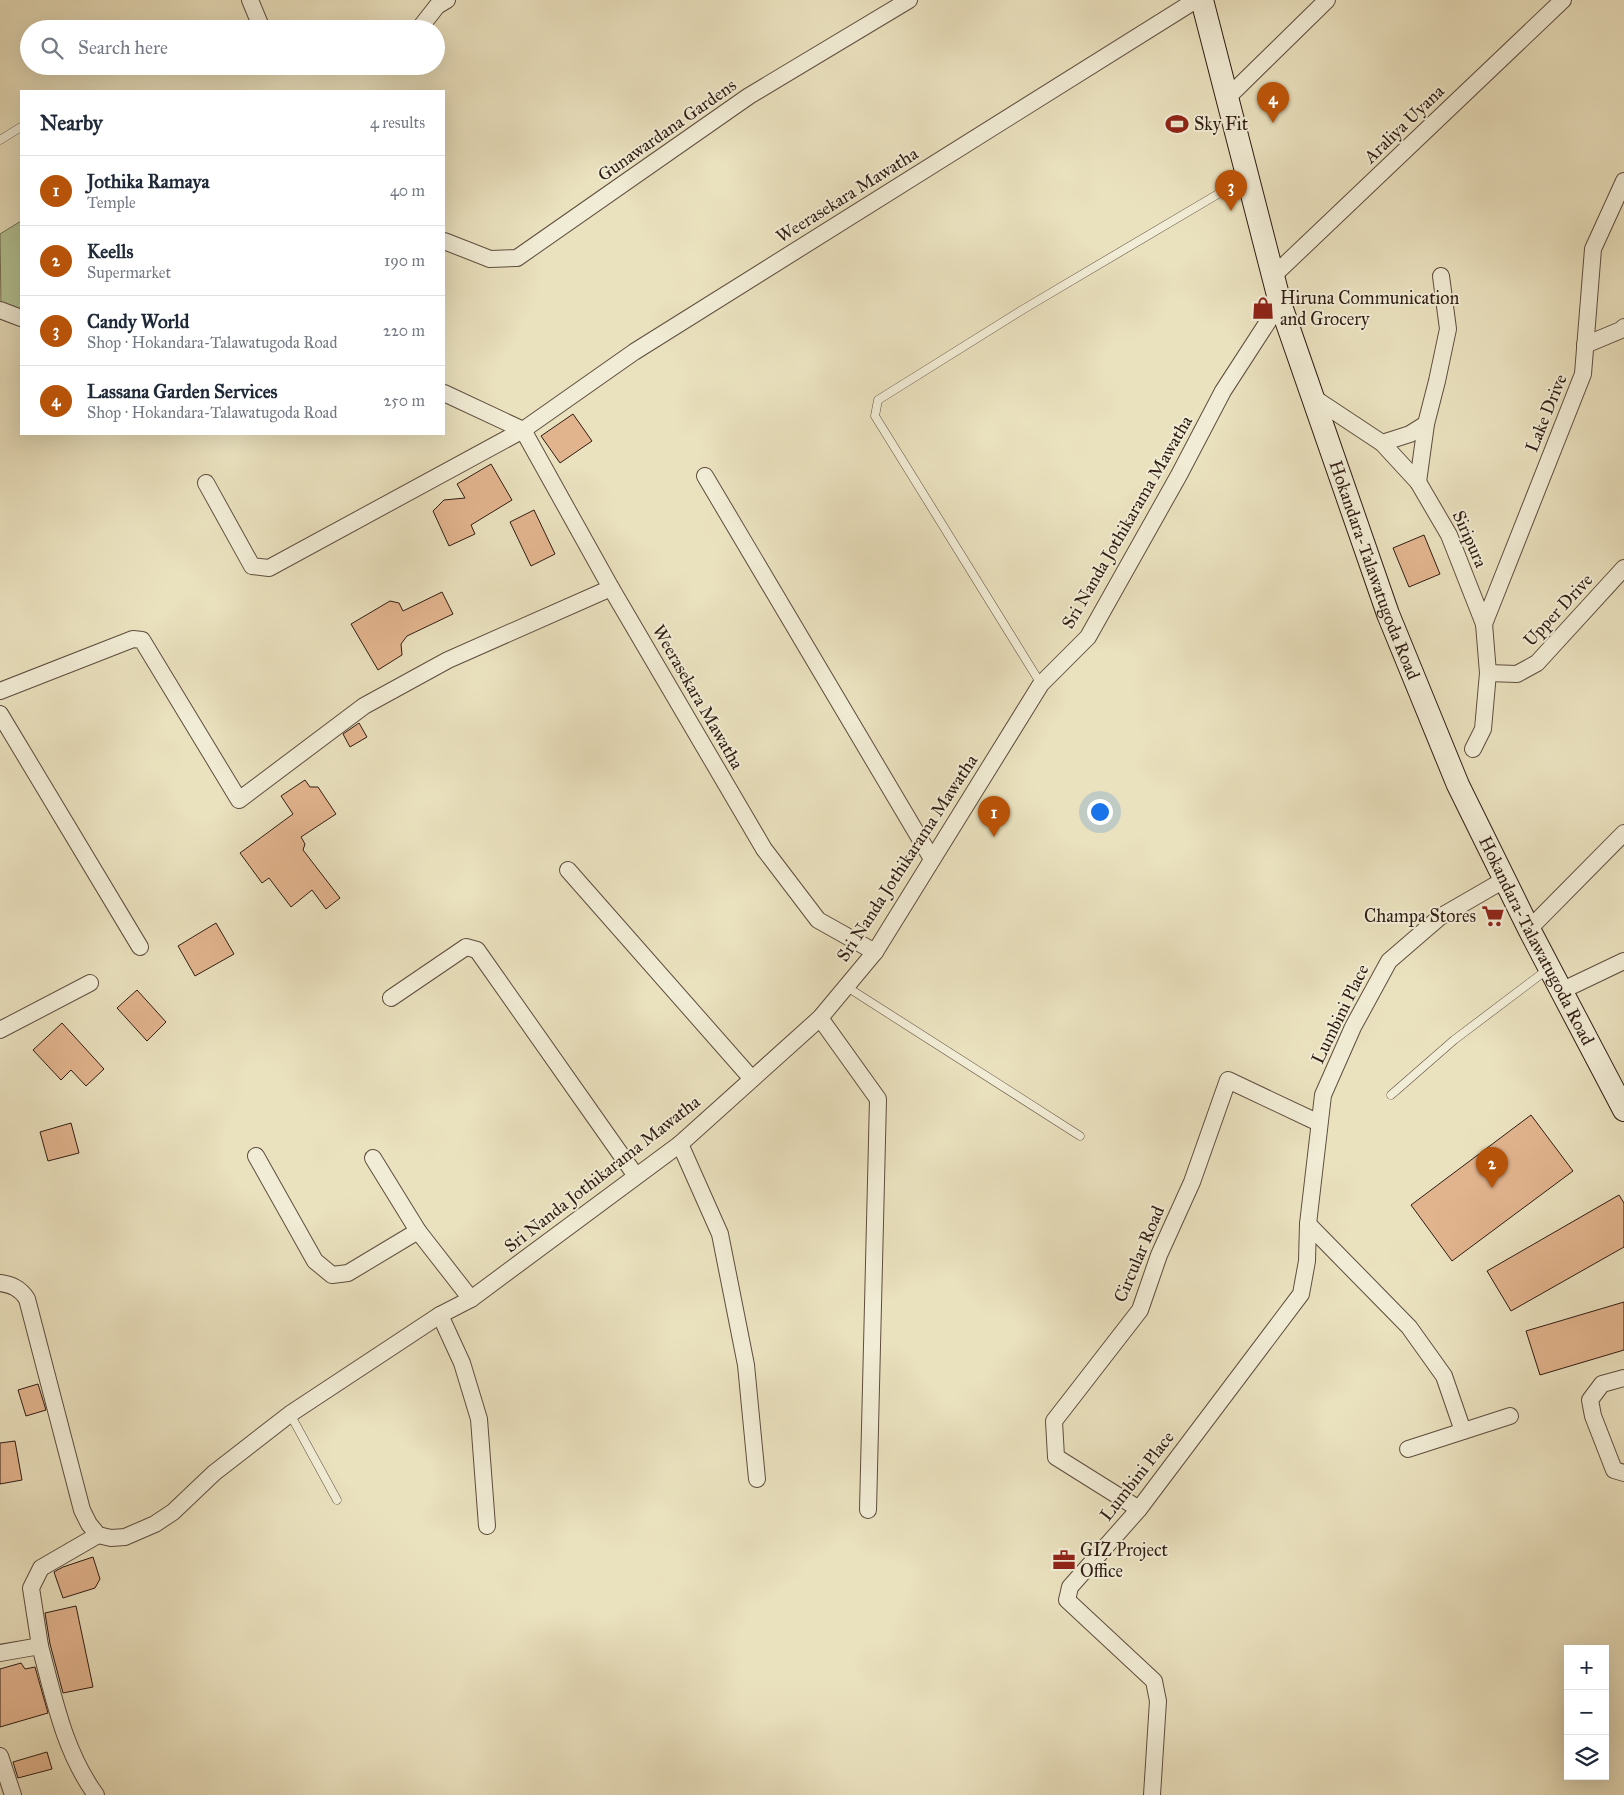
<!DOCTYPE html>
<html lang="en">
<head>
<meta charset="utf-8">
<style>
  :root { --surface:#fff; --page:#f6f6f7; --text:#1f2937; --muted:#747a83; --line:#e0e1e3; --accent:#b45309 }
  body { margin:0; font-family:"IM FELL Great Primer",serif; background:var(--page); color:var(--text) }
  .controls { position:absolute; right:15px; bottom:15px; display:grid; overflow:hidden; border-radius:0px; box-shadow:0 5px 20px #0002 }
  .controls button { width:45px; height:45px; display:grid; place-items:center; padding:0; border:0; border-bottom:1px solid var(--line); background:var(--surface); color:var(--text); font:25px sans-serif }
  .you { position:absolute; left:1099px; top:811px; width:18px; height:18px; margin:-12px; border:4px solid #fff; border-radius:50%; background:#1a73e8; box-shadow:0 0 0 8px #1a73e833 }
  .badge { display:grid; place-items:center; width:32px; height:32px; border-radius:50%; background:var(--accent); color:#fff; font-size:16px; font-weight:700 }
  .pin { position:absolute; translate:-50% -41px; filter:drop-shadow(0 1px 2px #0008) }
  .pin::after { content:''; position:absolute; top:26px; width:18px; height:15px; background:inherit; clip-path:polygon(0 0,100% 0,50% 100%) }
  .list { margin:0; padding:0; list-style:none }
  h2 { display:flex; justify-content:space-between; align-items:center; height:65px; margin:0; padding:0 20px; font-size:21px }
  h2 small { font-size:16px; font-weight:400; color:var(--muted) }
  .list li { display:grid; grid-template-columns:32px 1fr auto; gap:15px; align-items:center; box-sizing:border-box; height:70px; padding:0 20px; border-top:1px solid var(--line) }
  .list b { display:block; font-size:19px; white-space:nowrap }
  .list p { margin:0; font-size:16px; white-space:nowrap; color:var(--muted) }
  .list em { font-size:16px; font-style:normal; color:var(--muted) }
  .icon { flex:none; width:28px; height:28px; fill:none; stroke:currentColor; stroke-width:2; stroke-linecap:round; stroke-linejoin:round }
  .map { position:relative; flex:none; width:1624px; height:1795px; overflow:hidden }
  .search { position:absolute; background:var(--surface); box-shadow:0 5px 20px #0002; left:20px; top:20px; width:425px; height:55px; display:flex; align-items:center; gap:12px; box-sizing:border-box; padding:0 18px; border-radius:28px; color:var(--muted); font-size:19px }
  .panel { position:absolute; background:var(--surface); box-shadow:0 5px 20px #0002; left:20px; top:90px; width:425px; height:345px; border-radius:0px }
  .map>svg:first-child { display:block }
  .green { fill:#b4c394; stroke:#727054 }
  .building { fill:#e2b48e; stroke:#2f1c13 }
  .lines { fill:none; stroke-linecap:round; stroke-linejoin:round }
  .lane-casing { stroke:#5e4d3e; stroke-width:9 }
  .street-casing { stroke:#5e4d3e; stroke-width:18 }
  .secondary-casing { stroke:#2f1c13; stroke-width:24 }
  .lane { stroke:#f1ecd5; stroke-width:8 }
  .street { stroke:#f1ecd5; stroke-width:16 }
  .secondary { stroke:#f1ecd5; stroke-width:22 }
  .labels { text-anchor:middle; stroke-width:4; stroke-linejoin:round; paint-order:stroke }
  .poi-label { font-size:18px; fill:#2f1c13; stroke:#f1ecd5; text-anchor:start }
  .street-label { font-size:18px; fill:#2f1c13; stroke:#f1ecd5 }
</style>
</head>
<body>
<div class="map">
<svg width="1624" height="1795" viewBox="0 0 1624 1795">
  <rect width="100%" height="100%" fill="#eae1be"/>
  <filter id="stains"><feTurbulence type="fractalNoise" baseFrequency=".004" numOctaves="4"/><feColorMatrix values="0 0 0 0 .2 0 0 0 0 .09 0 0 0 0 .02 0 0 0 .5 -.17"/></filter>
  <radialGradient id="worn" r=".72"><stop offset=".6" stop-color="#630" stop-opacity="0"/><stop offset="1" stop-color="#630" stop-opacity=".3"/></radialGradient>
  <!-- green -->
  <path class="green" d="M21,221v91l-20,-5 -1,-73z"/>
  <!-- building -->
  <g class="building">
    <path d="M573,414l19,27 -32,22 -19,-27z"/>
    <path d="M491,464l21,36 -41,25 4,9 -26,12 -16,-35 11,-11 21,-2 -8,-14z"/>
    <path d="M534,510l21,44 -24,12 -21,-44z"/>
    <path d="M1424,535l16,39 -31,13 -16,-39z"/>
    <path d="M442,592l11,22 -46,22 -6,8 1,11 -24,15 -27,-46 39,-23 9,2 4,8z"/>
    <path d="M359,723l8,14 -17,10 -7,-13z"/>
    <path d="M305,780l5,7h8l18,27 -35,23 4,7 -2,6 37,48 -14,11 -14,-19 -21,17 -22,-29 -7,5 -22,-30 53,-39 -12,-18z"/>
    <path d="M216,923l18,31 -39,22 -17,-30z"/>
    <path d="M137,990l29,32 -19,19 -30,-33z"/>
    <path d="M62,1023l42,46 -18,17 -15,-16 -10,10 -28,-30z"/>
    <path d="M1531,1115l42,56 -121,90 -41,-56z"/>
    <path d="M71,1123l8,30 -31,8 -8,-29z"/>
    <path d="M1619,1195l5,8v44l-113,64 -24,-40z"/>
    <path d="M1624,1302v48l-84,25 -14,-44z"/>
    <path d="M38,1384l8,26 -20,6 -8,-26z"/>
    <path d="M15,1441l7,39 -22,4v-41z"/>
    <path d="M93,1557l7,22 -5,9 -32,10 -9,-26 9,-5z"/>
    <path d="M76,1606l17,81 -30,6 -13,-49 -5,-31z"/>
    <path d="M21,1663l4,6 10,-2 13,46 -48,14v-58z"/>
    <path d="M47,1752l5,17 -34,9 -5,-16z"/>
  </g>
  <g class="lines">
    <defs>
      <g id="lane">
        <path d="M0,140l21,-13"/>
        <path d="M1041,684l-166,-268 3,-16 144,-90 223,-132"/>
        <path d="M847,987l233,149"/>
        <path d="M1391,1095l63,-55 94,-71"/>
        <path d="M290,1414l47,86"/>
      </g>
      <g id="street">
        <path d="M250,0l12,29"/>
        <path d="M419,29l18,-23 10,-6"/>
        <path d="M1227,98l100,-98"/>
        <path d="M444,241l46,18 27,-1 232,-162 160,-96"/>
        <path d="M1273,276l290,-276"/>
        <path d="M0,310l21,8"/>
        <path d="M1585,345l36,-15 3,-3"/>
        <path d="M444,393l79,37 88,158 153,261 54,71 57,32"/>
        <path d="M1311,396l71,47 36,39 31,53 35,89 4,49 -5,56 -10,20"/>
        <path d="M1382,443l28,-9 16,-10"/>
        <path d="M705,476l227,383"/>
        <path d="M1418,482l8,-58 11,-43 11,-52 -7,-53"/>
        <path d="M206,483l46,83 17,2 254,-138 111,-78 562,-352"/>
        <path d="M1484,624l99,-250 10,-125 31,-68"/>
        <path d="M1488,673l29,1 20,-11 87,-95"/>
        <path d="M0,691l133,-52 9,1 97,160 125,-94 84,-46 163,-72"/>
        <path d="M0,714l140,233"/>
        <path d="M568,870l184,209"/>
        <path d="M1529,929l95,-96"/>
        <path d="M1561,991l63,-30"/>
        <path d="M391,998l75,-51 11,3 159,226"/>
        <path d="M820,1018l58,81 -10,411"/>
        <path d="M0,1030l90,-47"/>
        <path d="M680,1144l40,90 26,131 11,114"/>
        <path d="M256,1156l59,105 17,14 16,-2 70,-42"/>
        <path d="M373,1158l45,73 53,68"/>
        <path d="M1308,1224l101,103 35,49 19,55"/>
        <path d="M0,1283c12,2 20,5 27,16l55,211 7,14 9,11 13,3 14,-1 30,-13 18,-12 41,-39 76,-59 150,-99 31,-16 209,-155 140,-126 55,-66 166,-268 47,-47 91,-162 44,-84 57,-88"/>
        <path d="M440,1315l22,48 17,56 8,107"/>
        <path d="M1624,1378l-22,6 -12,16 3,16 21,54 10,3"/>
        <path d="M1408,1449l102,-33"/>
        <path d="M1139,1509l-83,-52 -2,-36 86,-111 19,-55 33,-73 36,-102 91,43"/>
        <path d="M40,1646c14,52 24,105 56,149"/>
        <path d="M0,1653l40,-7 -9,-58 10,-20 57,-33"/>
        <path d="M0,1756l13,39"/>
        <path d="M1152,1795l6,-94 -4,-20 -87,-81 3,-13 69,-78 162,-215 6,-33 1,-37 15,-129 30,-68 36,-66 51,-44 64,-37"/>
      </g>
      <g id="secondary">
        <path id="s1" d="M1202,0l78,303 108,311 70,171 71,144 95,181"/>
      </g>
    </defs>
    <!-- lane casing -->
    <use href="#lane" class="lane-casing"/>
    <!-- street casing -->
    <use href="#street" class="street-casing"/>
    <!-- secondary casing -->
    <use href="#secondary" class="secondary-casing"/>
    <!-- lane -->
    <use href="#lane" class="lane"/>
    <!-- street -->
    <use href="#street" class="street"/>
    <!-- secondary -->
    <use href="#secondary" class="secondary"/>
  </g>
  <!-- icons -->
  <defs>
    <symbol id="stadium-bare" viewBox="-9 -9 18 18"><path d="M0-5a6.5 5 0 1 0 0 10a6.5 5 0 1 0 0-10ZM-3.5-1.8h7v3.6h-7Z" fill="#8f2418" stroke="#f1ecd5" stroke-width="2.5" paint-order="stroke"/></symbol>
    <symbol id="shop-bare" viewBox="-9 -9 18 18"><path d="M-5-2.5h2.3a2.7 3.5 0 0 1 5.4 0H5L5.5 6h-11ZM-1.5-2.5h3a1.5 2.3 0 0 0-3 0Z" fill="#8f2418" stroke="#f1ecd5" stroke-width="2.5" paint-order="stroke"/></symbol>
    <symbol id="supermarket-bare" viewBox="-9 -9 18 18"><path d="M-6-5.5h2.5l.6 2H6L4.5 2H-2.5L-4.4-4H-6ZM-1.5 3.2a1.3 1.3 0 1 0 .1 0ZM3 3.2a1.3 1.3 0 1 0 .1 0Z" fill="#8f2418" stroke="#f1ecd5" stroke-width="2.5" paint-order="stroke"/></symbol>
    <symbol id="office-bare" viewBox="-9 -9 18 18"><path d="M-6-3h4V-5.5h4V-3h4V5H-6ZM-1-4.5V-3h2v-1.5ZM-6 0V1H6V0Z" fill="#8f2418" stroke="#f1ecd5" stroke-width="2.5" paint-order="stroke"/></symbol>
  </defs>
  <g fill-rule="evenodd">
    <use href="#stadium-bare" x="1161" y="108" width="32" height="32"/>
    <use href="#shop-bare" x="1247" y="292" width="32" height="32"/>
    <use href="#supermarket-bare" x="1477" y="900" width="32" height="32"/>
    <use href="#office-bare" x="1048" y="1544" width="32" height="32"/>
  </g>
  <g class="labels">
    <!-- poi labels -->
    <g class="poi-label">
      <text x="1194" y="130">Sky Fit</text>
      <text x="1280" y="304">Hiruna Communication<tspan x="1280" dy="21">and Grocery</tspan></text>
      <text x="1476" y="922" text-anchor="end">Champa Stores</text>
      <text x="1080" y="1556">GIZ Project<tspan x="1080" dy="21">Office</tspan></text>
    </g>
    <!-- street labels -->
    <g class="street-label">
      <text transform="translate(1404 124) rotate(-44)" y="6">Araliya Uyana</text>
      <text transform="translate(667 130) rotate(-35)" y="6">Gunawardana Gardens</text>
      <text transform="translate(847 195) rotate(-32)" y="6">Weerasekara Mawatha</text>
      <text transform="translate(1546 413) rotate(-68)" y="6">Lake Drive</text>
      <text transform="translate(1127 522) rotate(-60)" y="6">Sri Nanda Jothikarama Mawatha</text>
      <text transform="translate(1470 539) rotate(66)" y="6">Siripura</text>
      <text dy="6" stroke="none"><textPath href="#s1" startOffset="596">Hokandara-Talawatugoda Road</textPath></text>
      <text transform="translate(1558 610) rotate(-47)" y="6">Upper Drive</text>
      <text transform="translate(698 697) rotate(60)" y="6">Weerasekara Mawatha</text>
      <text transform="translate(907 858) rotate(-57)" y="6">Sri Nanda Jothikarama Mawatha</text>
      <text dy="6" stroke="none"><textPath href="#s1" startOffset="1001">Hokandara-Talawatugoda Road</textPath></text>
      <text transform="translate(1340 1014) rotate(-64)" y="6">Lumbini Place</text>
      <text transform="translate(602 1174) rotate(-38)" y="6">Sri Nanda Jothikarama Mawatha</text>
      <text transform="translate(1139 1254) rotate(-67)" y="6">Circular Road</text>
      <text transform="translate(1137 1476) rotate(-52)" y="6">Lumbini Place</text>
    </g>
  </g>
  <rect width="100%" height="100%" filter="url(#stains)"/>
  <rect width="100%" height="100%" fill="url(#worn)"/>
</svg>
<div class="controls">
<button>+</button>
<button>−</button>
<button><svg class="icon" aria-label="layers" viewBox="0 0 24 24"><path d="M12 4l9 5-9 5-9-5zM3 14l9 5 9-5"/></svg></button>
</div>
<div class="you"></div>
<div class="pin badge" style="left:994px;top:837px">1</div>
<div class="pin badge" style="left:1492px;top:1188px">2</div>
<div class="pin badge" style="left:1231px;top:211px">3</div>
<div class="pin badge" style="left:1273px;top:123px">4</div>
<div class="search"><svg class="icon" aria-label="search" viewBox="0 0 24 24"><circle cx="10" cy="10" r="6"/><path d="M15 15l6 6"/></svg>Search here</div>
<section class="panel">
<h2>Nearby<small>4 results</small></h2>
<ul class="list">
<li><span class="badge">1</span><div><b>Jothika Ramaya</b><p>Temple</p></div><em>40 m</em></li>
<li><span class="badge">2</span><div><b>Keells</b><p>Supermarket</p></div><em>190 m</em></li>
<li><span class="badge">3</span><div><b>Candy World</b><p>Shop · Hokandara-Talawatugoda Road</p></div><em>220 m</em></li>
<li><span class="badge">4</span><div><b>Lassana Garden Services</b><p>Shop · Hokandara-Talawatugoda Road</p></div><em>250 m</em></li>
</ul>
</section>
</div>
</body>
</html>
